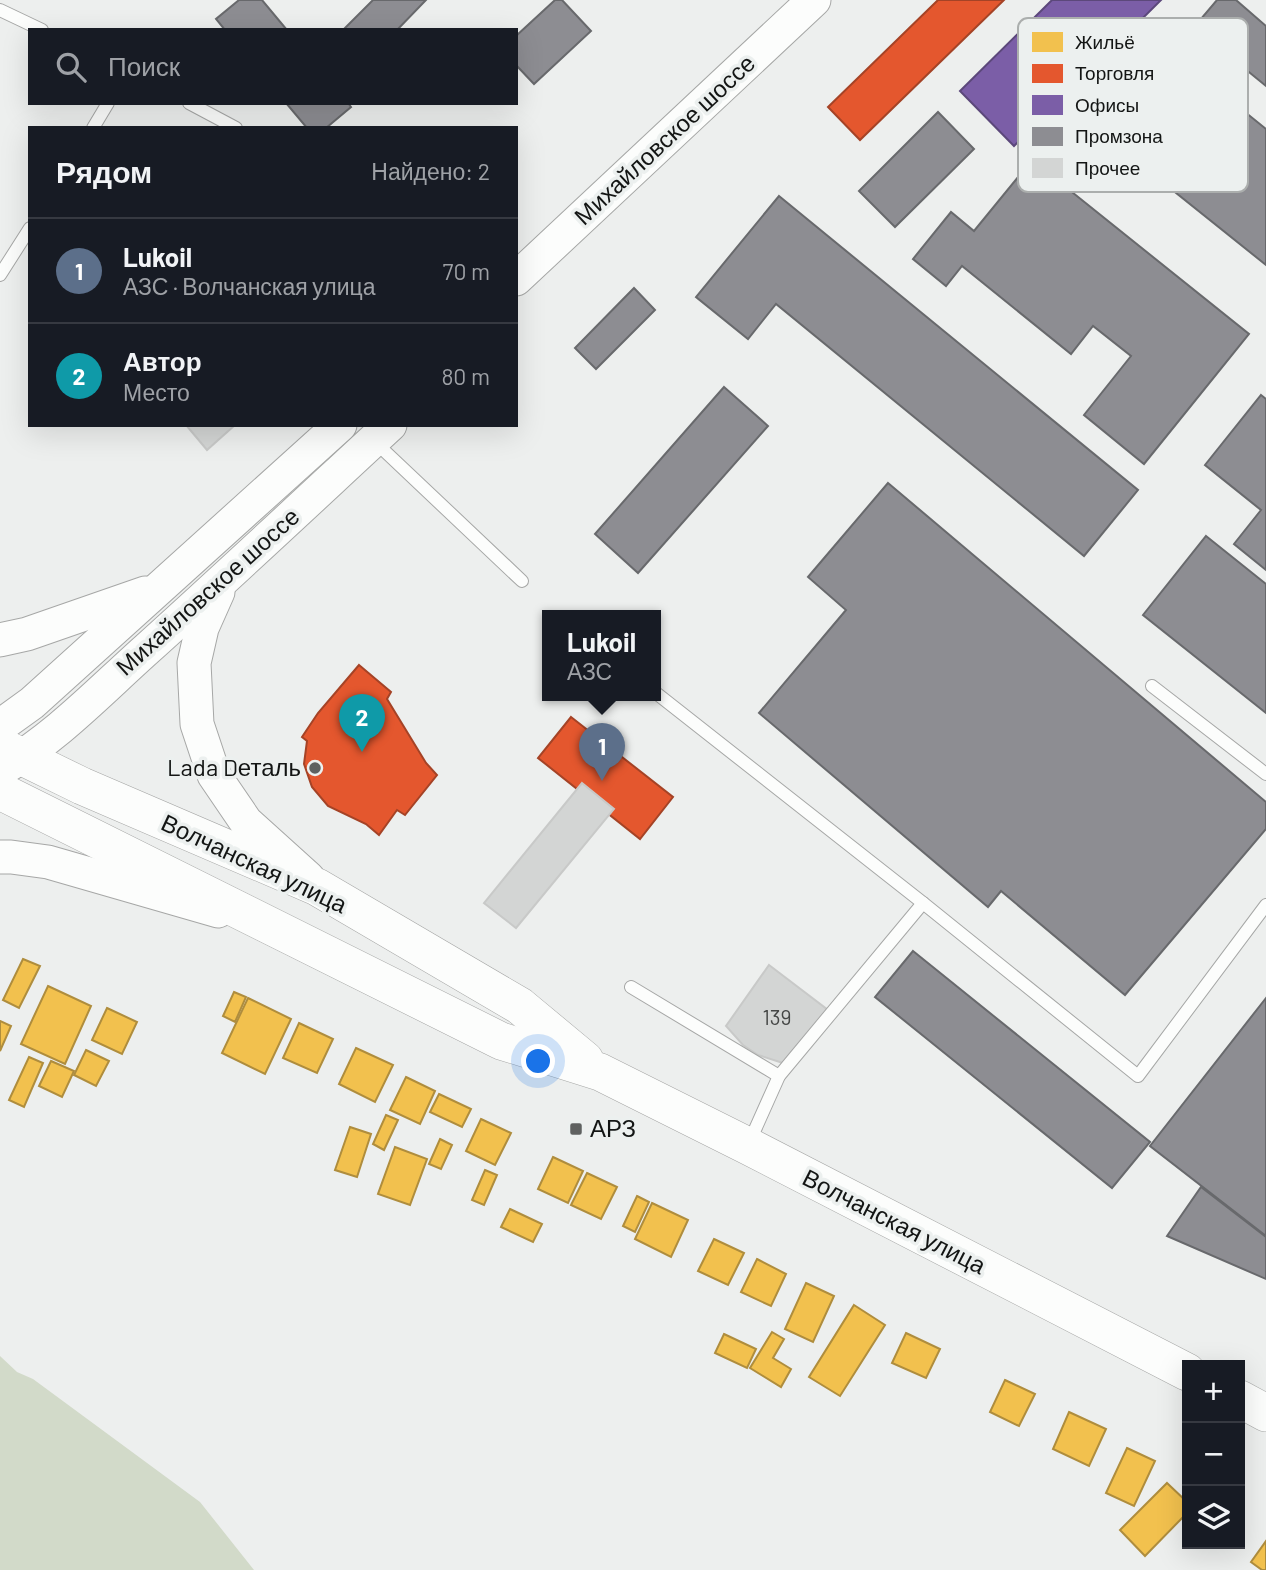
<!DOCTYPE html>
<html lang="ru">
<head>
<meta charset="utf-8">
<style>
  :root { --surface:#171b24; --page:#20242c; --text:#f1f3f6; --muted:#9ea1a6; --line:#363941; --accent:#afb1b2 }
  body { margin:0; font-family:Barlow,sans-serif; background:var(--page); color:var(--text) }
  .controls { position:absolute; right:21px; bottom:21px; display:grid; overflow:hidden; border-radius:0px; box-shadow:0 7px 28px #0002 }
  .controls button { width:63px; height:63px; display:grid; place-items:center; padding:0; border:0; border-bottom:2px solid var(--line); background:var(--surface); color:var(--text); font:35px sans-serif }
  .you { position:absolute; left:539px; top:1062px; width:24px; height:24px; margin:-18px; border:5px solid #fff; border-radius:50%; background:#1a73e8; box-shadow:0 0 0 10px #1a73e833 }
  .badge { display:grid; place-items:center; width:46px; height:46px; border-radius:50%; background:var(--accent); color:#fff; font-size:23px; font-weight:700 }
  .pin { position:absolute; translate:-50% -58px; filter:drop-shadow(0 2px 4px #0008) }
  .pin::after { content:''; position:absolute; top:37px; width:24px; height:21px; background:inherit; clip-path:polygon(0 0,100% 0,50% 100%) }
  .popup { position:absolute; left:542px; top:610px; width:119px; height:91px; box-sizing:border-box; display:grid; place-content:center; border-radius:0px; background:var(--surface); filter:drop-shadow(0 2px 5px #0005); font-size:23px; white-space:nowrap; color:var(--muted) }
  .popup b { font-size:26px; color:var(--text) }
  .popup::after { content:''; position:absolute; left:50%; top:100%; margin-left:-14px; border:14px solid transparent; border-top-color:var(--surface) }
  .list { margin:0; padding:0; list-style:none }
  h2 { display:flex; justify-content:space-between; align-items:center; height:91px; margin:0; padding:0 28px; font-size:30px }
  h2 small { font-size:23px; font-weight:400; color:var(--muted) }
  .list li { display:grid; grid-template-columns:46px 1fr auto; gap:21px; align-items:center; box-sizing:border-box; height:105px; padding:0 28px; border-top:2px solid var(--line) }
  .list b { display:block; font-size:26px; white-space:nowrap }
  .list p { margin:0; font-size:23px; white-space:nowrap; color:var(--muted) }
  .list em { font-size:23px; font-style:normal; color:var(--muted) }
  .icon { flex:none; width:38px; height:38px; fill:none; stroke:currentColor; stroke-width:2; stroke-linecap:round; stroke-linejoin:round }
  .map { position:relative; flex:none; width:1266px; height:1570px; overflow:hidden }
  .search { position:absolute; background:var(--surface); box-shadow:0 7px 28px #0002; left:28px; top:28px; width:490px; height:77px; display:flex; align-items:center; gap:18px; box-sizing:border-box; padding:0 24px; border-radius:0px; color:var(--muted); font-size:26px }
  .panel { position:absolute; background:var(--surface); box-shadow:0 7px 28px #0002; left:28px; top:126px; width:490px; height:301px; border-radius:0px }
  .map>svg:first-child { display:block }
  .green { fill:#d2dac9 }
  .homes { fill:#f2c14e; stroke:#af8d3d; stroke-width:2 }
  .shops { fill:#e4572e; stroke:#a54326; stroke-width:2 }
  .offices { fill:#7b5ea7; stroke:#5c487b; stroke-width:2 }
  .industry { fill:#8d8d92; stroke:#68696c; stroke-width:2 }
  .building { fill:#d3d5d4; stroke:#c8c9c8; stroke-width:2 }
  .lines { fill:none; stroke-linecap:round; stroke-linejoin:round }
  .service-casing { stroke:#a6a7a6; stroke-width:14 }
  .secondary-casing { stroke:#a6a7a6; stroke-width:35 }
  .primary-casing { stroke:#a6a7a6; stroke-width:38 }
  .service { stroke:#fcfdfc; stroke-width:12 }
  .secondary { stroke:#fcfdfc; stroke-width:33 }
  .primary { stroke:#fcfdfc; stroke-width:37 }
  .poi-dot { fill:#5f6160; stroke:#ecf0ef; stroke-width:2.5 }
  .labels { text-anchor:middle; stroke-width:7; stroke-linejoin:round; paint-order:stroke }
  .number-label { font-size:21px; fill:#454746 }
  .street-label { font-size:24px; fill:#131514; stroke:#ecf0ef }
  .poi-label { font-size:24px; fill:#131514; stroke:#ecf0ef; text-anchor:end }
  .key { fill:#ecf0ef; stroke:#abaead; stroke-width:2 }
  .key-label { font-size:19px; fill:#131514 }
</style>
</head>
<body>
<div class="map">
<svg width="1266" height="1570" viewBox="0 0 1266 1570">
  <rect width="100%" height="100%" fill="#edefee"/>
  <!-- green -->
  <path class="green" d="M0,1356l17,16 16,7 167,123 54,68h-254z"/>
  <!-- homes -->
  <g class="homes">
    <path d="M23,959l17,7 -21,42 -16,-8z"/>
    <path d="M48,986l43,20 -26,58 -44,-20z"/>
    <path d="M234,992l12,5 -11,25 -12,-6z"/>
    <path d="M248,998l43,21 -26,55 -43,-21z"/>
    <path d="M107,1008l30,14 -15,32 -30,-14z"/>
    <path d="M0,1021l11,5 -11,25z"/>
    <path d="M299,1023l34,16 -16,34 -34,-15z"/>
    <path d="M356,1048l37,17 -18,37 -36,-18z"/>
    <path d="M86,1050l23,11 -13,25 -22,-11z"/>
    <path d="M29,1057l14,6 -19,44 -15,-7z"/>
    <path d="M51,1061l23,10 -12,26 -23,-11z"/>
    <path d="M406,1077l29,14 -15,33 -30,-14z"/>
    <path d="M439,1094l32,15 -9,18 -32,-15z"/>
    <path d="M386,1115l12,5 -14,30 -11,-6z"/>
    <path d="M481,1119l30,14 -16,32 -29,-14z"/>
    <path d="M350,1127l21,7 -14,43 -22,-7z"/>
    <path d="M440,1139l12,6 -11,24 -12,-5z"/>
    <path d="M395,1147l32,12 -17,46 -32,-11z"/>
    <path d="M553,1157l30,14 -15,32 -30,-14z"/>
    <path d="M485,1170l12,5 -13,30 -12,-5z"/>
    <path d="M587,1173l30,14 -16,32 -30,-14z"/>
    <path d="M637,1196l12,6 -14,30 -12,-6z"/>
    <path d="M652,1203l36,17 -17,37 -36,-18z"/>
    <path d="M510,1209l32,15 -9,18 -32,-15z"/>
    <path d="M714,1239l30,14 -16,32 -30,-14z"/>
    <path d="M757,1259l29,15 -15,32 -30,-14z"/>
    <path d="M806,1283l28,13 -21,46 -28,-13z"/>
    <path d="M854,1305l31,20 -45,71 -31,-19z"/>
    <path d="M772,1332l12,7 -11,19 18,11 -10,18 -31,-19z"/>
    <path d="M906,1333l34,16 -14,29 -34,-15z"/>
    <path d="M724,1334l32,15 -9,19 -32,-15z"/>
    <path d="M1005,1380l30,14 -16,32 -29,-14z"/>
    <path d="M1069,1412l37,17 -17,37 -36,-17z"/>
    <path d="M1127,1448l28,13 -21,45 -28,-13z"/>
    <path d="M1167,1483l20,19v11l-42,43 -25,-26z"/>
    <path d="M1266,1541v29h-4l-11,-8z"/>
  </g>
  <!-- shops -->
  <g class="shops">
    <path d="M938,0h66l-144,140 -32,-33z"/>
    <path d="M359,665l32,27 -4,7 39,64 11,12 -32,40 -8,-5 -18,25 -13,-11 -38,-18 -16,-19 -8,-23 3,-23 -5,-4 16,-24z"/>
    <path d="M571,717l102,80 -33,42 -102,-81z"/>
  </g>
  <!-- offices -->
  <path class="offices" d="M1052,0h109l-147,146 -54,-55z"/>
  <!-- industry -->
  <g class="industry">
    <path d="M239,0h23l25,30h-62l-9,-11z"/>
    <path d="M373,0h53l-29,30h-54z"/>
    <path d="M555,0h7l29,31 -57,53 -18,-19v-29z"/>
    <path d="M1217,0h19l30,26v60l-72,-59z"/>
    <path d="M1177,57l89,72v136l-156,-125z"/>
    <path d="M286,103h62l3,4 -25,21h-19z"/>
    <path d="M938,112l36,37 -79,78 -36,-36z"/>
    <path d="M1032,160l217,174 -105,130 -60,-49 47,-59 -38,-30 -22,28 -109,-88 -16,20 -33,-27 38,-47 23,19z"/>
    <path d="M779,196l359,294 -54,66 -308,-252 -28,35 -52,-42z"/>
    <path d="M634,288l21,22 -59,59 -21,-21z"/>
    <path d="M724,387l44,39 -130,147 -43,-39z"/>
    <path d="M1261,395l5,4v171l-32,-26 27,-34 -56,-45z"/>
    <path d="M888,483l378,319v27l-141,166 -124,-104 -13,16 -229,-194 87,-103 -38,-33z"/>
    <path d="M1206,536l60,48v129l-123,-98z"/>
    <path d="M913,951l237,191 -38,46 -237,-191z"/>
    <path d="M1266,998v238l-116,-90z"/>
    <path d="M1201,1187l65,50v42l-99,-43z"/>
  </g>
  <!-- building -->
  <g class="building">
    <path d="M186,425h49l-28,25z"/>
    <path d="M582,783l32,26 -98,119 -32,-25z"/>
    <path d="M769,965l59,45 -45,53 -25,-8 -15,-10 -17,-19z"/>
  </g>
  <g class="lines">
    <defs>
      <g id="service">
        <path d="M0,10l42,20"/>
        <path d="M189,103l47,25"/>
        <path d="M93,128l15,-25"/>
        <path d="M0,275l30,-47"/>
        <path d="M374,441l148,140"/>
        <path d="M1152,686l114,88"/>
        <path d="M656,693l267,210 215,173 128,-171"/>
        <path d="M631,987l148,89"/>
        <path d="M749,1143l30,-67 144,-173"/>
      </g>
      <g id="secondary">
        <path d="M516,279l298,-279"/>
        <path d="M218,592l-16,36 -8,35 3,61 17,51 32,47 62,56"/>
        <path d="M0,640l27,-6 118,-41"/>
        <path d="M0,726l32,-23 308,-278"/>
        <path d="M0,770c55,-31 100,-79 147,-121 82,-74 162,-149 243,-224"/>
        <path d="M0,857h11l37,5 170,49"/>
      </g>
      <g id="primary">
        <path d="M0,746l82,40 235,101 203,119 65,54"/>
        <path d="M0,791l501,250 99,31 148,74 439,226"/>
        <path d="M1240,1399l26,14"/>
      </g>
    </defs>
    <!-- service casing -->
    <use href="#service" class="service-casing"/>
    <!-- secondary casing -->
    <use href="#secondary" class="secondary-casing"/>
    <!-- primary casing -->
    <use href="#primary" class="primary-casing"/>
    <!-- service -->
    <use href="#service" class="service"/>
    <!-- secondary -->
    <use href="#secondary" class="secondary"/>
    <!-- primary -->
    <use href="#primary" class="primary"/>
  </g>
  <!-- markers -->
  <g class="poi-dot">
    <circle cx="315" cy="768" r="7"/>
    <rect x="569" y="1122" width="14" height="14" rx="3.5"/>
  </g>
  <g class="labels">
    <!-- number labels -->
    <g class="number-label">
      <text x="777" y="1025">139</text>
    </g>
    <!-- street labels -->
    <g class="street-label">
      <text transform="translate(665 140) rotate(-43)" y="8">Михайловское шоссе</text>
      <text transform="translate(208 592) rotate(-42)" y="8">Михайловское шоссе</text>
      <text transform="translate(254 864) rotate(25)" y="8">Волчанская улица</text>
      <text transform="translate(894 1222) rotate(27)" y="8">Волчанская улица</text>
    </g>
    <!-- poi labels -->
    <g class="poi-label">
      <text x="301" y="776">Lada Dеталь</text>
      <text x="590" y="1137" text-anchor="start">АРЗ</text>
    </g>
  </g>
  <!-- legend -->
  <rect x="1018" y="18" width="230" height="174" rx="10" class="key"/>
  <rect x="1032" y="32" width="31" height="20" fill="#f2c14e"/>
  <rect x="1032" y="64" width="31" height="19" fill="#e4572e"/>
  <rect x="1032" y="95" width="31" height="20" fill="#7b5ea7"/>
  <rect x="1032" y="127" width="31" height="19" fill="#8d8d92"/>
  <rect x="1032" y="158" width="31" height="20" fill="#d3d5d4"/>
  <g class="key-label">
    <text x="1075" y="49">Жильё</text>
    <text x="1075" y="80">Торговля</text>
    <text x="1075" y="112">Офисы</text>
    <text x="1075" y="143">Промзона</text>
    <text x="1075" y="175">Прочее</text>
  </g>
</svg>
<div class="controls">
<button>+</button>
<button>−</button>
<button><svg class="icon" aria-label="layers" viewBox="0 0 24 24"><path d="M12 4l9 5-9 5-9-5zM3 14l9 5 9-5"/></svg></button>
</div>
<div class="you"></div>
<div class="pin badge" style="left:602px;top:781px;background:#5c6f8a">1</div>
<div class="popup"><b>Lukoil</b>АЗС</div>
<div class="pin badge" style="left:362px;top:752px;background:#0f9aa8">2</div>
<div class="search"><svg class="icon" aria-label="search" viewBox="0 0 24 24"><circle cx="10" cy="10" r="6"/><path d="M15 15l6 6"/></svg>Поиск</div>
<section class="panel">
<h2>Рядом<small>Найдено: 2</small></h2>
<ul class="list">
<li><span class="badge" style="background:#5c6f8a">1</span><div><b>Lukoil</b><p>АЗС · Волчанская улица</p></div><em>70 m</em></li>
<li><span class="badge" style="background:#0f9aa8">2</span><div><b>Автор</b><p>Место</p></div><em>80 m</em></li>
</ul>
</section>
</div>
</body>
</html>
